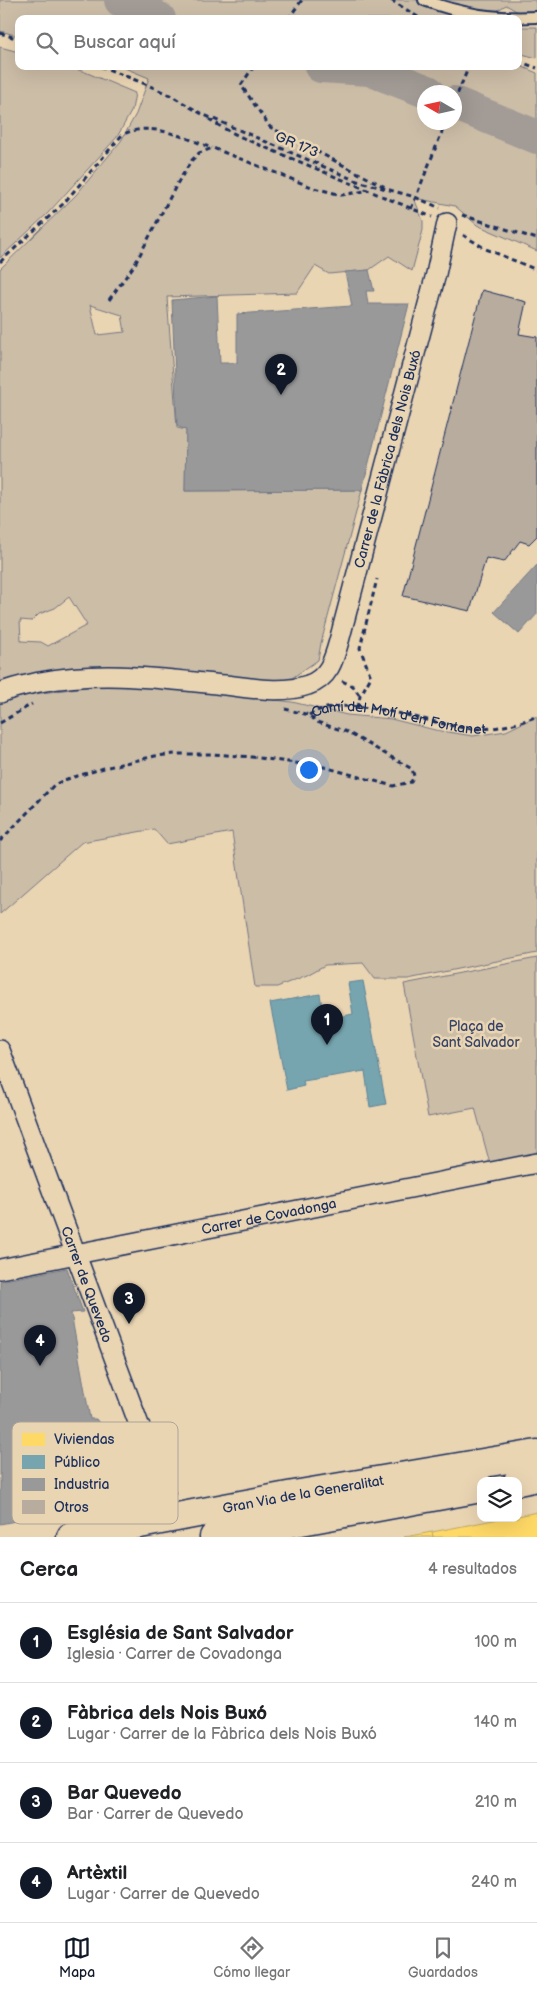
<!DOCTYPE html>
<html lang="es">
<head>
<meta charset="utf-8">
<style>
  :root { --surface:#fff; --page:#f2f2f2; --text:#202124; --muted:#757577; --line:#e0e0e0; --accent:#111827 }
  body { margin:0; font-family:"Balsamiq Sans",sans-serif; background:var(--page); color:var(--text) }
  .controls { position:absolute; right:15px; bottom:15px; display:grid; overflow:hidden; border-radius:10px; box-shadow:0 5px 20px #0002 }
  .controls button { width:45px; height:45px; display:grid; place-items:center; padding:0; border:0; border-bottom:1px solid var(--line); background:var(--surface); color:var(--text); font:25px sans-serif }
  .compass { position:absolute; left:417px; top:85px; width:45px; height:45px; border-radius:50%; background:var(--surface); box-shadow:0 5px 20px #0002; rotate:279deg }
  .you { position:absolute; left:308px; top:769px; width:18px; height:18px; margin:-12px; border:4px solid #fff; border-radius:50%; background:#1a73e8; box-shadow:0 0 0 8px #1a73e833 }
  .badge { display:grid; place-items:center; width:32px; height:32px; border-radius:50%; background:var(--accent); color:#fff; font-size:16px; font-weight:700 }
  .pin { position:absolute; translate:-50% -41px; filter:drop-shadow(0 1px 2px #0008) }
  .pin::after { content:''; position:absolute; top:26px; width:18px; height:15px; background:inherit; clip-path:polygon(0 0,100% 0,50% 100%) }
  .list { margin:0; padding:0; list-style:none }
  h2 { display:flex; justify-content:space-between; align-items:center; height:65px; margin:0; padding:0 20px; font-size:21px }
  h2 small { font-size:16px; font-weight:400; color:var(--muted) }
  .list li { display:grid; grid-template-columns:32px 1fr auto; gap:15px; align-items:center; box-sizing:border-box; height:80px; padding:0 20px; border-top:1px solid var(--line) }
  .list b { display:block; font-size:19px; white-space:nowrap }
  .list p { margin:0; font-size:16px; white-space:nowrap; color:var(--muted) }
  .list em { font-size:16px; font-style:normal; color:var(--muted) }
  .icon { flex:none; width:28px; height:28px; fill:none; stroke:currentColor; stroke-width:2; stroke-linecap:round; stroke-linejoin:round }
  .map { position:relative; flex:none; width:537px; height:1537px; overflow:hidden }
  .search { position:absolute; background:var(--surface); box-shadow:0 5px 20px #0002; left:15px; right:15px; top:15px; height:55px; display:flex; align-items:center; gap:12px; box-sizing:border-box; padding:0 18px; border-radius:10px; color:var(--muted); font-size:19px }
  .sheet { height:385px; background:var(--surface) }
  nav { display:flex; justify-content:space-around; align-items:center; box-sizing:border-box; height:70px; border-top:1px solid var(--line); background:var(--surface); font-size:14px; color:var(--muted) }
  nav a { display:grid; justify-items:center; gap:2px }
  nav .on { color:var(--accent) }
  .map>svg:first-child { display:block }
  .green { fill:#ccbda7; stroke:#747682; fill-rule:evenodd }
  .homes { fill:#ffd966; stroke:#bba664 }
  .public { fill:#76a5af; stroke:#5b8297 }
  .industry { fill:#999; stroke:#737987 }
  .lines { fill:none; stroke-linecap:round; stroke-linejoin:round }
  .river { stroke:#a39c96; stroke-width:34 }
  .building { fill:#b7ac9e; stroke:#1b2f5e }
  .lane-casing { stroke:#1b2f5e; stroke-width:14 }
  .street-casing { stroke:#1b2f5e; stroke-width:22 }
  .secondary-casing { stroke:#1b2f5e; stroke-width:31 }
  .path { stroke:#1b2f5e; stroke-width:3; stroke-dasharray:5 4; stroke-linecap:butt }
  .lane { stroke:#ead5b3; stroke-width:10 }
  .street { stroke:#ead5b3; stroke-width:19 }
  .secondary { stroke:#ead5b3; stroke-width:28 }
  .labels { text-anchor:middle; stroke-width:5; stroke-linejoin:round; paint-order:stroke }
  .street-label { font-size:14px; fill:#1b2f5e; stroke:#ead5b3 }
  .park-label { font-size:14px; fill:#364469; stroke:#ead5b3 }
  .key { fill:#ead5b3; stroke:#aca39a; stroke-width:1 }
  .key-label { font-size:14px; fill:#1b2f5e }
</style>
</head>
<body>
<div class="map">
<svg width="537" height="1537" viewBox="0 0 537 1537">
  <rect width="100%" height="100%" fill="#ead5b3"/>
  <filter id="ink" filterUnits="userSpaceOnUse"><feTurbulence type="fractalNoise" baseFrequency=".02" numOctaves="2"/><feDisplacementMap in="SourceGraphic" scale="10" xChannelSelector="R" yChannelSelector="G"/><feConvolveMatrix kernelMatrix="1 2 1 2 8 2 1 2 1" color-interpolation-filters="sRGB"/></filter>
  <g filter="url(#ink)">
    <!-- green -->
    <g class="green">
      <path d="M0,0h534l3,3v8l-19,1 -12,-7 -11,7 -5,7h-471v17l-19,-5z"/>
      <path d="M518,27h19v31l-19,-5z"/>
      <path d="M0,47l19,5v14h47l19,6 50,21 -3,17 -15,27 -69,76 -48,45z"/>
      <path d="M518,65l19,8v178l-60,-26 -22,-19 -41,-8 9,23v9l-11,41 -23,-15 -20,14 -40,4 -14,-8 -18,27 -130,4 10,131 9,2 -1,61 177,-1 -41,153 -3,17 -29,20h-19l-150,-14 -36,1 -84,15v-413l76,-74 45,-54 15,-27 13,-36 -29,-12zM424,92h30v30h-30zM90,305l32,10 3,17 -28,3zM69,597l18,28 -39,21 -7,-4 -20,-1 -1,-21 12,1 7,-7 16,-6z"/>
      <path d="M106,684h38l148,18 55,13 44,4 44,11 38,6 33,-5 31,-15v237l-129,26h-33l-12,-16 -38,2 -18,10 -30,12h-22l-23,-155 -65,12 -13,-15 -72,13 -82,72v-211l14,-6z"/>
      <path d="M537,958v197l-47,9 -15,-56 -47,9 -24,-133z"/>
    </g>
    <!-- homes -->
    <g class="homes">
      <path d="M537,1512v25h-104l-1,-5 72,-14h14v-2z"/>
      <path d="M432,1532l1,5h-29z"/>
    </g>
    <!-- public -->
    <path class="public" d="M363,981l23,123 -16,3 -5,-36 -62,10 1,5 -17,4 -17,-87 50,-9 4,26 29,-6 -5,-31z"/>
    <!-- industry -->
    <g class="industry">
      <path d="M369,270l5,21h-8l2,13h41l-47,186 -177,1 1,-61 -9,-4 -5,-126 45,-4 3,67h17v-49l115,-8 -7,-34z"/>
      <path d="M537,565v49l-18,20 -25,-22z"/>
      <path d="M67,1268l16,44 -12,1 19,106h6l6,8 -4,7 -10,4 4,21 -3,7 -7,5 7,36 -89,17v-243z"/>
    </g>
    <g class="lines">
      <!-- river -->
      <g class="river">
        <path d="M121,0l38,19"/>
        <path d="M321,66l48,3 59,23"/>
        <path d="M454,103l83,34"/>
      </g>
    </g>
    <!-- building -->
    <path class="building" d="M482,290l44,12 -7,32 18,3v199l-8,8 -9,-3 -16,21 -18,-4 -16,53 -67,-15z"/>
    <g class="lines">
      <defs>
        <path id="lane" d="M424,0c39,15 72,19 113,17"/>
        <g id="street">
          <path id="s2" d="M0,693c13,-6 26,-8 40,-11 64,-12 122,-3 185,3 27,3 58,9 83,0 21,-7 26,-26 31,-44l97,-367 11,-51"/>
          <path id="s3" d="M0,1050l151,407c-3,29 -27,56 -48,74"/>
          <path id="s4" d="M0,1269l537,-106"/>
        </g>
        <g id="secondary">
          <path d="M518,1481l19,-4"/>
          <path id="s5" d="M71,1537l217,-41 249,-42"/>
          <path d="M214,1537l267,-49"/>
        </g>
      </defs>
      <!-- lane casing -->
      <use href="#lane" class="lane-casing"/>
      <!-- street casing -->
      <use href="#street" class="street-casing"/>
      <!-- secondary casing -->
      <use href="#secondary" class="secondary-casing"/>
      <!-- path -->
      <g class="path">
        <path d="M391,0l30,19"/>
        <path d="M288,19l14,-19"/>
        <path d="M0,33l19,6"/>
        <path d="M518,61l19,7"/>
        <path d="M100,66l43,17 27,12 32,19 155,67 58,16 25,11"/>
        <path d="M254,66l-13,19 29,42 117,61"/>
        <path d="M454,102l15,-36"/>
        <path d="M209,119l14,9 22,11 187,78"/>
        <path d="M411,209l35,-87"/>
        <path d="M462,215l75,24"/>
        <path d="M463,235l23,14 51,21"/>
        <path d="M0,262l63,-58 59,-69c28,-15 63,3 90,13"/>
        <path d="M109,300l26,-36 42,-80 15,-24 7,-7 14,-5 101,40 28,7 23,-4"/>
        <path d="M342,681l11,5 7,10"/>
        <path d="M358,708l2,-12 11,-19 -11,-29 17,-69"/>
        <path id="s1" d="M309,715c36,-24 116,8 157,13 23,3 50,-3 71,-12"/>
        <path d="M0,723l32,-19"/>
        <path d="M0,841l54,-56 10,-5 40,-12 51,-12 21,-2h37l39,3 72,10 69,19 18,-4 3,-6 -2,-7 -65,-37 -30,-10 -8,-7 -24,-6"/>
        <path d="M157,1496l19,-4"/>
      </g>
      <!-- lane -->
      <use href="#lane" class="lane"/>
      <!-- street -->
      <use href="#street" class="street"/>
      <!-- secondary -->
      <use href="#secondary" class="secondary"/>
    </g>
  </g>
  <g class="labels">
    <!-- street labels -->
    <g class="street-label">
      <text transform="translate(297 144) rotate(23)" y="5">GR 173</text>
      <text dy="5" stroke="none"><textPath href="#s2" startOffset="556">Carrer de la Fàbrica dels Nois Buxó</textPath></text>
      <text dy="5" stroke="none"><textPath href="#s1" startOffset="92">Camí del Molí d'en Fontanet</textPath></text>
      <text dy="5" stroke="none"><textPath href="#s4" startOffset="274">Carrer de Covadonga</textPath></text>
      <text dy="5" stroke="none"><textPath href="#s3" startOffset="250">Carrer de Quevedo</textPath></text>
      <text dy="5" stroke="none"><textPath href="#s5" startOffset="236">Gran Via de la Generalitat</textPath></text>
    </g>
    <!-- park labels -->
    <g class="park-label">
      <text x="476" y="1031">Plaça de<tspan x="476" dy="16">Sant Salvador</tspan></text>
    </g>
  </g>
  <!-- legend -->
  <rect x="12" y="1422" width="166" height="102" rx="8" class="key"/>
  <rect x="22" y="1433" width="23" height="13" fill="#ffd966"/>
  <rect x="22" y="1455" width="23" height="14" fill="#76a5af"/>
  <rect x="22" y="1478" width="23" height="13" fill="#999"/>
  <rect x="22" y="1500" width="23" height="14" fill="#b7ac9e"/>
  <g class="key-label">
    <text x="54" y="1444">Viviendas</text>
    <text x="54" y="1467">Público</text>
    <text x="54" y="1489">Industria</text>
    <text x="54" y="1512">Otros</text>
  </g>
</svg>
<div class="controls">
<button><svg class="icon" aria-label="layers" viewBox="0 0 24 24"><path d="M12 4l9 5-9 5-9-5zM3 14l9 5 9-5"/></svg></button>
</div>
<svg class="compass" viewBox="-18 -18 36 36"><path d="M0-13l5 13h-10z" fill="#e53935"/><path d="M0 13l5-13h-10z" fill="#757577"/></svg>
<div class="you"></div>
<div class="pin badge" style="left:327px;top:1045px">1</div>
<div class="pin badge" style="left:281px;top:395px">2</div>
<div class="pin badge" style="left:129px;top:1324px">3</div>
<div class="pin badge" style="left:40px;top:1366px">4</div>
<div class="search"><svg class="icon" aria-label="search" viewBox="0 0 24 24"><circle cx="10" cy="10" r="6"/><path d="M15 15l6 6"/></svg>Buscar aquí</div>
</div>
<section class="sheet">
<h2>Cerca<small>4 resultados</small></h2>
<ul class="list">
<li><span class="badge">1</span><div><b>Església de Sant Salvador</b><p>Iglesia · Carrer de Covadonga</p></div><em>100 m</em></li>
<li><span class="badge">2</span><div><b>Fàbrica dels Nois Buxó</b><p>Lugar · Carrer de la Fàbrica dels Nois Buxó</p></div><em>140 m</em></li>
<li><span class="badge">3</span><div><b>Bar Quevedo</b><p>Bar · Carrer de Quevedo</p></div><em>210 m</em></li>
<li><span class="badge">4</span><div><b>Artèxtil</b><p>Lugar · Carrer de Quevedo</p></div><em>240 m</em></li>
</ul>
</section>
<nav>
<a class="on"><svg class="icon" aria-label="map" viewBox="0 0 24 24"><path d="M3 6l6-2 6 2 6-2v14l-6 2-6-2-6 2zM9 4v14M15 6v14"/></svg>Mapa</a>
<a><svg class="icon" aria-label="directions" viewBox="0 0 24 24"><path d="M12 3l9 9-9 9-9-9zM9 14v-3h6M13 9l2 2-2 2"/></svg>Cómo llegar</a>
<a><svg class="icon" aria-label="saved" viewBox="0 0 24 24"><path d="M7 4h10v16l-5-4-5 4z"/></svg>Guardados</a>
</nav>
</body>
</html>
